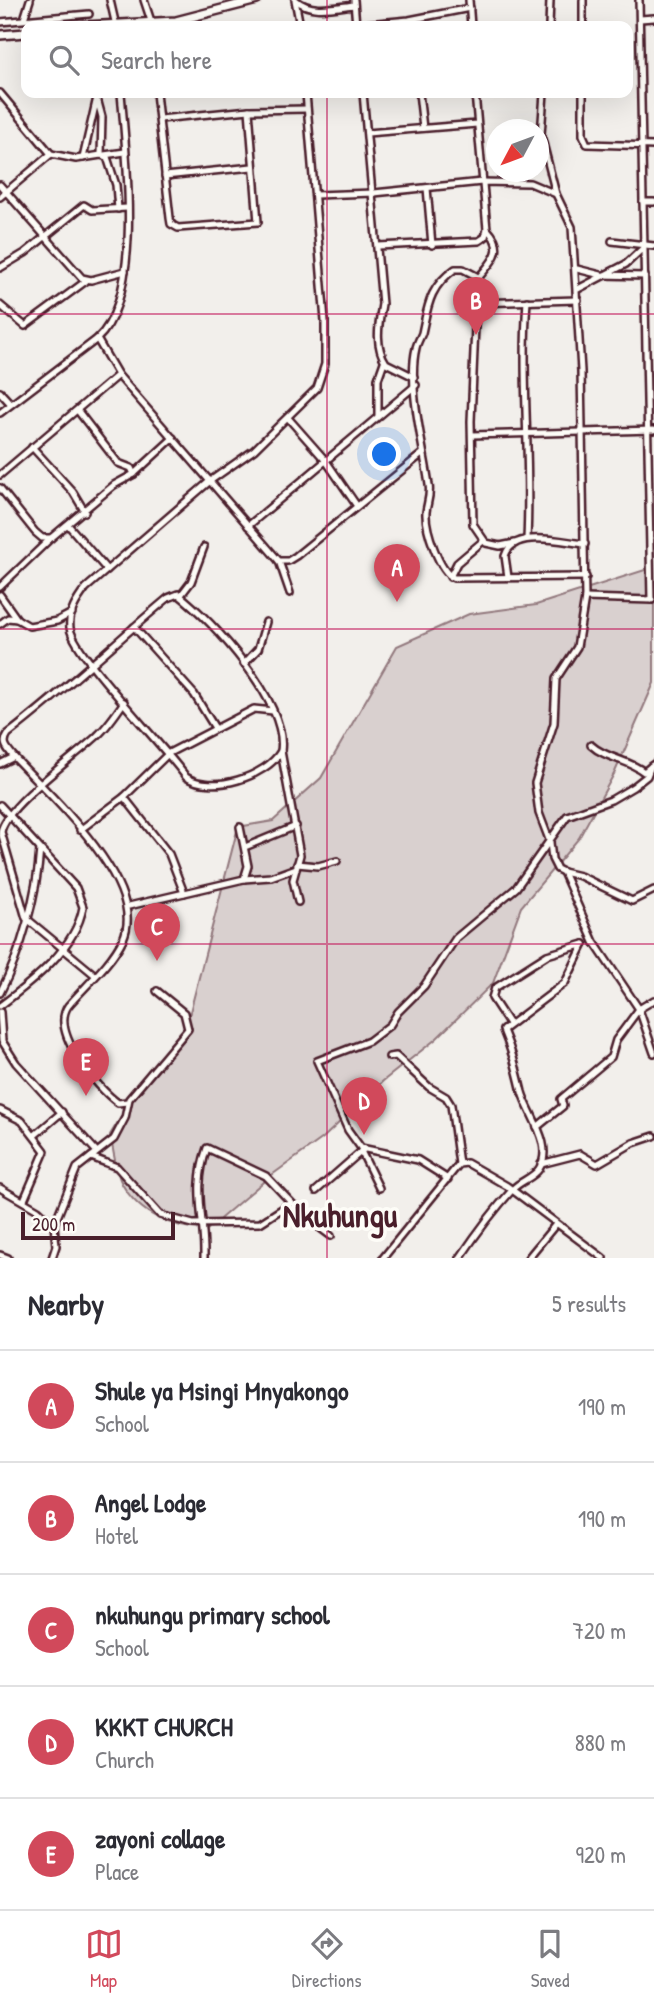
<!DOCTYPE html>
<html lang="en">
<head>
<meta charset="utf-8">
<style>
  :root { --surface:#fff; --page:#f7f7f7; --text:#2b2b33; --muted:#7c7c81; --line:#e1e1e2; --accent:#d1495b }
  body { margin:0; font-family:"Patrick Hand",sans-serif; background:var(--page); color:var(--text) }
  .compass { position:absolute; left:486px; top:119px; width:63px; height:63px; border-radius:50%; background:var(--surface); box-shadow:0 7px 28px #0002; rotate:229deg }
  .scale { position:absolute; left:21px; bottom:18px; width:154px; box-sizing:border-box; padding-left:7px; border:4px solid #4a1f2b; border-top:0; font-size:19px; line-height:24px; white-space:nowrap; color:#4a1f2b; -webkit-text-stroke:5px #fdfcf7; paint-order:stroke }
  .you { position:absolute; left:385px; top:455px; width:24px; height:24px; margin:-18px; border:5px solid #fff; border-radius:50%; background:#1a73e8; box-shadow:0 0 0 10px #1a73e833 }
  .badge { display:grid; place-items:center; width:46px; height:46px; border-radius:50%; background:var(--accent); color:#fff; font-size:23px; font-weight:700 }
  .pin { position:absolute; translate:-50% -58px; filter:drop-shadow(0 2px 4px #0008) }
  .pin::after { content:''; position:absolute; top:37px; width:24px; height:21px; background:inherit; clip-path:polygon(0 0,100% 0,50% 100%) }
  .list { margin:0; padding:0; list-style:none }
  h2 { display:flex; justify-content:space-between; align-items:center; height:91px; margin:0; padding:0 28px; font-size:30px }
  h2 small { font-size:23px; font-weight:400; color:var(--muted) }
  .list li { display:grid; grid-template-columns:46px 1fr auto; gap:21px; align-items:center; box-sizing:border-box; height:112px; padding:0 28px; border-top:2px solid var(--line) }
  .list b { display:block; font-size:26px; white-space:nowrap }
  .list p { margin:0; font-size:23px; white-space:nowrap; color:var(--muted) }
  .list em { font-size:23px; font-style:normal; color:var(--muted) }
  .icon { flex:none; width:38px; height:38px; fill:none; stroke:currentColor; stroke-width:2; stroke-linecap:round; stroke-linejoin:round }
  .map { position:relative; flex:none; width:654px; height:1258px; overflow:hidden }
  .search { position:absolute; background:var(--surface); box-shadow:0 7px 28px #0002; left:21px; right:21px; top:21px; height:77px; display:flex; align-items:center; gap:18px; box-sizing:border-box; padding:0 24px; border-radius:14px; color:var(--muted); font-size:26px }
  .sheet { height:651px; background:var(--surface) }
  nav { display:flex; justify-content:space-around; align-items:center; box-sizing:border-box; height:98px; border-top:2px solid var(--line); background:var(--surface); font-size:19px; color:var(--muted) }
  nav a { display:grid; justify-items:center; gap:4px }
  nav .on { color:var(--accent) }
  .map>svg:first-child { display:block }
  .green { fill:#d9d0cf; stroke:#92787d; stroke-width:2 }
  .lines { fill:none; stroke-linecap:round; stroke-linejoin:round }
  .minor-casing { stroke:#4a1f2b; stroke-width:10 }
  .tertiary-casing { stroke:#4a1f2b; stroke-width:12 }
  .minor { stroke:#fdfcf7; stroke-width:5 }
  .tertiary { stroke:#fdfcf7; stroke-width:7 }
  .grid { fill:none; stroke:#c2185b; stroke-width:2; stroke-opacity:0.55 }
  .labels { text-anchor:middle; stroke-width:7; stroke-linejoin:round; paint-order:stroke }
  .district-label { font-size:33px; font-weight:bold; fill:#4a1f2b; stroke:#fdfcf7 }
</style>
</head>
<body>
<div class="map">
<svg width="654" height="1258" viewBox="0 0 654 1258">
  <rect width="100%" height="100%" fill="#f2efeb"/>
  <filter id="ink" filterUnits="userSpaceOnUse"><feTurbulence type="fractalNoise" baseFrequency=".0143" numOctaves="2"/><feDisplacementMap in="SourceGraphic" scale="14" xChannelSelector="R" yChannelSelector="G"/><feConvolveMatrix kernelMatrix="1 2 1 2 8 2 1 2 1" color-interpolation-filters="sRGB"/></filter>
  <g filter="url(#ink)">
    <!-- green -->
    <path class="green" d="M651,568l3,14v101l-39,89 -36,66 -58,69 -28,76 -57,56 -53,42 -60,57 -54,39 -62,53c-34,-3 -66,-13 -85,-46 -7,-13 -8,-34 -12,-49l33,-54 40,-42 55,-212 35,-6 48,-43 76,-132 72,-32 67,-9z"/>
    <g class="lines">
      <defs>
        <g id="minor">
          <path d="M110,0l6,26"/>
          <path d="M144,0l7,21"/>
          <path d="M295,0l5,26"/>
          <path d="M296,0c15,14 40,7 58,5"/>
          <path d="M354,0l2,26"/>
          <path d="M469,0l2,26"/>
          <path d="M583,0v26"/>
          <path d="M639,0l12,600"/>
          <path d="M24,19l6,-19"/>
          <path d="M640,19l14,-1"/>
          <path d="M0,22l89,-8"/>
          <path d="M356,25l53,-5 61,-12"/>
          <path d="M549,26l1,-26"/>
          <path d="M0,93l51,61"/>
          <path d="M156,93l14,125 1,6 7,4 80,-6 -9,-112"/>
          <path d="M363,93l19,211c-3,19 -8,41 4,59l28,14"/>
          <path d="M419,93l4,35"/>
          <path d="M544,93l-3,42 15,59"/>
          <path d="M583,93v42l4,9 67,2"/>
          <path d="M98,102l4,15 -1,38"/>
          <path d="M160,119l89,-9 58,-1"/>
          <path d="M367,133l110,-9"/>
          <path d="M104,155l21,-3"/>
          <path d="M83,158l15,-65"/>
          <path d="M165,176l87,-9"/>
          <path d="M0,185l82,93 9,2 34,-9"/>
          <path d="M427,188l5,57"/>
          <path d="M315,195l59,-2 108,-11 48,1 26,11 16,33 9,144 4,227 -8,49 -21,32 -2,44 -19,60 4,30 11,29 2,17 5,10 6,3 31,70 45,67 15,44"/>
          <path d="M0,197l51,-43 25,5 25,-4 6,2 9,28 2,24"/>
          <path d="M643,202h11"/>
          <path d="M487,229c22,23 1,35 -10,51l-6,141 2,103 13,19 14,3 15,-3"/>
          <path d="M612,241l42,5"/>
          <path d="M378,246l101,-5 6,-4 2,-8 -12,-136"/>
          <path d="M0,268l25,-15 59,-48 8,5 35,-2"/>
          <path d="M577,269l24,6 44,1"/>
          <path d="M478,277l-15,-8h-8c-26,18 -27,37 -33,64 -2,5 -5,10 -6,15 -9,37 8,100 13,137 2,10 -2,18 -3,27 -1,16 13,60 28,66l132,-1"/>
          <path d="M578,289l48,-25 17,-16"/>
          <path d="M527,301c-6,79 4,159 0,238"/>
          <path d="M475,303l103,-3"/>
          <path d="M0,305l25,21 61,-45"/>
          <path d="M97,339l21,36 161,186h9l8,-5 126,-102"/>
          <path d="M0,392l11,12"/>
          <path d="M78,411l40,52 13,5 3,6"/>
          <path d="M0,413l97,-74c47,-43 29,-185 24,-246"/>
          <path d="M378,416v-37l6,-17"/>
          <path d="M289,419l37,42 31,45"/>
          <path d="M472,435l182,-5"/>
          <path d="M32,447l41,45 12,20"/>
          <path d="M0,475l118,-100"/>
          <path d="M0,488l35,44 7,6h9l63,-53 20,-11 39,-36"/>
          <path d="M69,526l38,44"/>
          <path d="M248,526l168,-141"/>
          <path d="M279,561l11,32"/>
          <path d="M450,577l7,-14 26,-22"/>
          <path d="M508,577l-3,-21c8,-28 58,-14 80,-12"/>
          <path d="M0,587l51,-49"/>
          <path d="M0,595l17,24 12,7 28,-5 15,-8"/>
          <path d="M181,595l10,-13 13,-35"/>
          <path d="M585,598l67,2"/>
          <path d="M0,624l8,-6 9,1"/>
          <path d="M134,627l60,67 21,34"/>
          <path d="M244,664l14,-15 8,-27"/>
          <path d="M591,745c15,14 37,14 53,27l10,-8"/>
          <path d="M281,751l19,104 -7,25 5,22"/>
          <path d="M0,764l14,-7"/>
          <path d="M124,797l45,57 15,39"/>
          <path d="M0,805l76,83 7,19c-7,41 -51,75 -83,99"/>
          <path d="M80,830l44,-33 45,-44 85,-44 19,2"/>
          <path d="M245,847l51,-21"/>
          <path d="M297,864l21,2 19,-5"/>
          <path d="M563,872l17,4 52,25 22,-11"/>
          <path d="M244,879l27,-2 25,-9"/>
          <path d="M129,906l115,-27 4,-13 -8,-39"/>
          <path d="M95,975l-69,-57 -25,-86c4,-26 75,-76 96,-96 11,-10 19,-22 27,-34"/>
          <path d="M0,993c21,-40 37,-98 40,-144"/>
          <path d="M0,1012l2,29 14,22 81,89"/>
          <path d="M509,1024l-17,-26 3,-10 52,-33 37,-11"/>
          <path d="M389,1057l7,-1 33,31 17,10 5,8 8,59"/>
          <path d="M127,1102l-9,1c-21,-15 -68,-71 -50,-97 18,-21 43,-42 55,-67 26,-55 -74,-144 -109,-182 -6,-8 -13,-13 -6,-23 56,-43 106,-91 160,-136l10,-4c36,28 110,109 103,157 -15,26 -69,43 -95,26 -21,-30 -113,-124 -116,-149 -2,-15 7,-28 16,-40l124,-107 44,-31 63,-62 8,-24v-43l-19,-228"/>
          <path d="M0,1110l22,11 23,30 -21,49"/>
          <path d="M537,1127l26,-21 -2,-7 50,-42 5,-17 23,-31 15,-9"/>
          <path d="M35,1135l27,-23"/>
          <path d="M361,1151l18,37"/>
          <path d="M91,1157l23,-18 11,-21 4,-19 59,-70 -4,-16 -27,-22"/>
          <path d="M541,1164l39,-10 17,10 36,-21 21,-7"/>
          <path d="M448,1179l-30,-19 -57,-12 -13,-18 -31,-69 52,-20 21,-16 8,-13 26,-26 32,-48 60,-50 51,-72 44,-16 22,-13 14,-11 4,-10"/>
          <path d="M0,1188l38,22 16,15 2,21 -4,12"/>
          <path d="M316,1191l48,-42"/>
          <path d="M54,1225l23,-57 14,-11 26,10 43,48 33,9 67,-1 31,-20"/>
          <path d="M0,1255l8,3"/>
          <path d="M204,1258c1,-41 -12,-68 3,-110l59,28 38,40 27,20"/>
          <path d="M383,1258l76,-94 8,-1 40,23 96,72"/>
          <path d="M460,1258c16,-24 34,-48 53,-69 7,-8 20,-11 26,-20 16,-23 -11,-55 -17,-77 -6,-25 -9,-38 -19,-62l62,-47 19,-39"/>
          <path d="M528,1258l28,-34"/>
        </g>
        <g id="tertiary">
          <path d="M84,26l92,-5 81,-21"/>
          <path d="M0,35l26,-2"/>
        </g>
      </defs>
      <!-- minor casing -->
      <use href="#minor" class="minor-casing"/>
      <!-- tertiary casing -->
      <use href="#tertiary" class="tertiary-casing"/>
      <!-- minor -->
      <use href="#minor" class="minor"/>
      <!-- tertiary -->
      <use href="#tertiary" class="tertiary"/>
    </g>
  </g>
  <!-- grid -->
  <path class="grid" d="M327,0v26M327,93v1165M0,314h654M0,629h654M0,944h654"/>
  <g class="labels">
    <!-- district labels -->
    <g class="district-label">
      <text x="340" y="1227">Nkuhungu</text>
    </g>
  </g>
</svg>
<svg class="compass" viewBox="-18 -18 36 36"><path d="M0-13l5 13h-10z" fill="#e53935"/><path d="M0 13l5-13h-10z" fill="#7c7c81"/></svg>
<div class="scale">200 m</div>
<div class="you"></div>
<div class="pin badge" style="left:397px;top:602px">A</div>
<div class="pin badge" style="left:476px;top:335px">B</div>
<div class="pin badge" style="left:157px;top:961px">C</div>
<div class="pin badge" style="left:364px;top:1135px">D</div>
<div class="pin badge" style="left:86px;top:1096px">E</div>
<div class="search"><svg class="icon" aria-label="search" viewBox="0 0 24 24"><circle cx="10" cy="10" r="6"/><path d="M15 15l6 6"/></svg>Search here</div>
</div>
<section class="sheet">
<h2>Nearby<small>5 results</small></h2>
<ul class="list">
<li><span class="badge">A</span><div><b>Shule ya Msingi Mnyakongo</b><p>School</p></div><em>190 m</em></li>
<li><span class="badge">B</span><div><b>Angel Lodge</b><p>Hotel</p></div><em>190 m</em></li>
<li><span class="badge">C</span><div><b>nkuhungu primary school</b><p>School</p></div><em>720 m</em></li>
<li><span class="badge">D</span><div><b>KKKT CHURCH</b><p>Church</p></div><em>880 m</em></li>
<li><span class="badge">E</span><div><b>zayoni collage</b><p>Place</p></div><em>920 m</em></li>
</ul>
</section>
<nav>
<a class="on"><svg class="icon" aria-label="map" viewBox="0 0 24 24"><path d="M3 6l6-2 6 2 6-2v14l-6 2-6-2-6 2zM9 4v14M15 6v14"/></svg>Map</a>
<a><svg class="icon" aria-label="directions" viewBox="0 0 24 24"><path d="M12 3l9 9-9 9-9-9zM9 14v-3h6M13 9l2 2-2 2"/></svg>Directions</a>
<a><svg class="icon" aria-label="saved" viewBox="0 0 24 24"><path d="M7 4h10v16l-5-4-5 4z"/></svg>Saved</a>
</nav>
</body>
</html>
